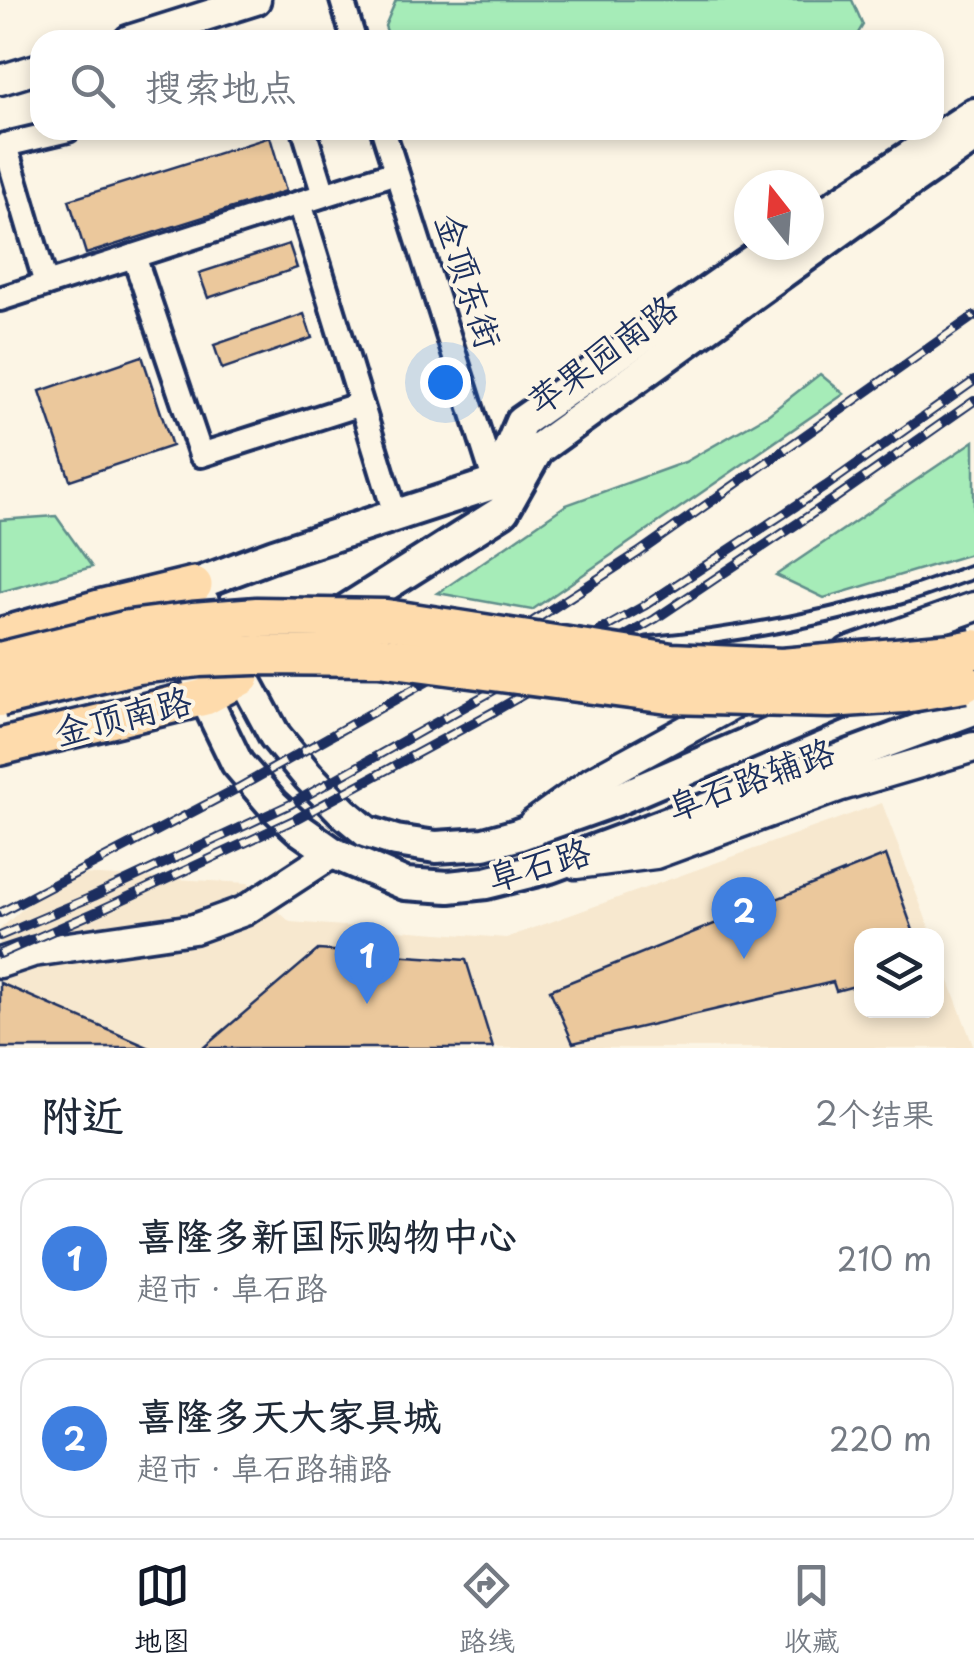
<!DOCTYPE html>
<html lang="zh">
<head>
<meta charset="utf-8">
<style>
  :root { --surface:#fff; --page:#f2f2f3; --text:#1f2937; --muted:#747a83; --line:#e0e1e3; --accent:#111827 }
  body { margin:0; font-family:"Playpen Sans","LXGW WenKai TC",sans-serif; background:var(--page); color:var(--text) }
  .controls { position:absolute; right:30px; bottom:30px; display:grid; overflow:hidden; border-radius:20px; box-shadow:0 5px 15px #0003 }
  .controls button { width:90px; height:90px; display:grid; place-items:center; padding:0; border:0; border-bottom:2px solid var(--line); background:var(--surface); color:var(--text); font:50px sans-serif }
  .compass { position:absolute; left:734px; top:170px; width:90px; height:90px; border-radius:50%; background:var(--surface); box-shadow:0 5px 15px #0003; rotate:343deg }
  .you { position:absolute; left:445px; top:382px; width:35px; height:35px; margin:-25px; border:8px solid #fff; border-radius:50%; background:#1a73e8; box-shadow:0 0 0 15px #1a73e833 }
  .badge { display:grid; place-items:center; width:65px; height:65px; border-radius:50%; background:var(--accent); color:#fff; font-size:32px; font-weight:700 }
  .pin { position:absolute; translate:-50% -82px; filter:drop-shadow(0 2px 5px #0008) }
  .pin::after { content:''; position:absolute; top:52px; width:35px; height:30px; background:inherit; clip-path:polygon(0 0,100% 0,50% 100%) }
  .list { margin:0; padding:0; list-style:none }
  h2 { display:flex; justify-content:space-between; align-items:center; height:130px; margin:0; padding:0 40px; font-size:42px }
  h2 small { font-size:32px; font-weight:400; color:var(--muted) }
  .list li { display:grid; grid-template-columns:65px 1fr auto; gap:30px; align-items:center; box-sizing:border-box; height:160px; margin:0 20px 20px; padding:0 20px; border:2px solid var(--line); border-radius:30px }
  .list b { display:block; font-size:38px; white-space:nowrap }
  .list p { margin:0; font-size:32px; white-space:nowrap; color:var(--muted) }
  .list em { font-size:32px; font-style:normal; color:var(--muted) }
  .icon { flex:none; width:55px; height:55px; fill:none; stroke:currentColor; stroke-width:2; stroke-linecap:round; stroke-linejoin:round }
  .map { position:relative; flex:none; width:974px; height:1048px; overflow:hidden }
  .search { position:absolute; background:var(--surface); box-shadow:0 5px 15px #0003; left:30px; right:30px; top:30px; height:110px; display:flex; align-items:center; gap:25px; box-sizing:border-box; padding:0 35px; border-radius:30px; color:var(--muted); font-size:38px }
  .sheet { height:490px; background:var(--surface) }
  nav { display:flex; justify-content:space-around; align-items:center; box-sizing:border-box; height:140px; border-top:2px solid var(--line); background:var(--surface); font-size:28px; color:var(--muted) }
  nav a { display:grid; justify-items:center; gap:5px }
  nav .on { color:var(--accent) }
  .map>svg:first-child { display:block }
  .built { fill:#f7e8cf }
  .green { fill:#a6ecb8; stroke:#608e8b; stroke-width:2.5 }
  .building { fill:#ebc89c; stroke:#1b2f5e; stroke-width:2.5 }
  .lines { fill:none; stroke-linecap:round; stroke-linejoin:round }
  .service-casing { stroke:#1b2f5e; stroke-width:19 }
  .minor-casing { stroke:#1b2f5e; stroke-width:30 }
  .tertiary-casing { stroke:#1b2f5e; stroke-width:35 }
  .secondary-casing { stroke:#1b2f5e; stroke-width:38 }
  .primary-casing { stroke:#1b2f5e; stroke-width:42 }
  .service { stroke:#fcf5e5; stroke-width:11 }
  .minor { stroke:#fcf5e5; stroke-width:22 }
  .tertiary { stroke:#fcf5e5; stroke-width:28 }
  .secondary { stroke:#fcf5e5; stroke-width:30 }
  .primary { stroke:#fedbac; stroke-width:35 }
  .rail-casing { stroke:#1b2f5e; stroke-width:10 }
  .rail { stroke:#fcf5e5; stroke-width:6; stroke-dasharray:19; stroke-linecap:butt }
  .trunk-bridge-casing { stroke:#1b2f5e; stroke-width:45; stroke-linecap:butt }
  .trunk-bridge { stroke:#fedbac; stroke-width:38 }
  .labels { text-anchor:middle; stroke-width:8; stroke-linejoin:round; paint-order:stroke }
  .street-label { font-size:35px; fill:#1b2f5e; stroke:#fcf5e5 }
</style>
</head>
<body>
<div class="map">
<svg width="974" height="1048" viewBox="0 0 974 1048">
  <rect width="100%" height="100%" fill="#fcf5e5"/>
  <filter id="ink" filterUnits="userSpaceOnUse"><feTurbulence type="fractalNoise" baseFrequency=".01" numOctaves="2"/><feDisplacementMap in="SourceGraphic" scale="20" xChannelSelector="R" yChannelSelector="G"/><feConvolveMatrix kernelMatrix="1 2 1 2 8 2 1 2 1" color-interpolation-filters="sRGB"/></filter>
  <g filter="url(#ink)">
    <!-- built -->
    <path class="built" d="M882,803l50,132 -70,1v75h74l1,-62 37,99h-974v-119l63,-56 185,10 42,39 216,16z"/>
    <!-- green -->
    <g class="green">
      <path d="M396,0h456l11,25 -9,15h-464l-5,-14z"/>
      <path d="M820,374l24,20 -312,216 -94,-17 128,-88 119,-43 84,-48z"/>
      <path d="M974,441v112l-150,45 -48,-23z"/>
      <path d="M56,516l36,51 -92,25v-72z"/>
    </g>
    <!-- building -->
    <g class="building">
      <path d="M270,137l16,54 -200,63 -17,-54z"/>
      <path d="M289,244l8,24 -89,30 -9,-25z"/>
      <path d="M304,314l8,24 -90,31 -8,-24z"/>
      <path d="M142,356l30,90 -102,34 -30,-89z"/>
      <path d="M886,855l29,81h-53v48l-26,7 -3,-9 -260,61 -23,-53z"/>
      <path d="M318,950l148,10 27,88h-290z"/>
      <path d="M0,983l150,65h-150z"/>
    </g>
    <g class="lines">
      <defs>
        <path id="service" d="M647,644c86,-8 171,-24 253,-47 25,-7 50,-17 74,-26"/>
        <g id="minor">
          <path d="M342,0l12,40"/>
          <path d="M304,130l20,65"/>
          <path d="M383,130l114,359"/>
          <path d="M300,203l95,311"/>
          <path d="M134,256l67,199 160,-51"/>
          <path d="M46,284l-41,-139 63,-15"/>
          <path d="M0,299l396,-127"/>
        </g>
        <g id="tertiary">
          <path d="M129,40l127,-40"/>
          <path d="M0,80l40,-12"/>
          <path d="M848,652l126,-45"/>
          <path d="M533,824l60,-43 152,-83"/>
          <path d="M576,864l79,-10 183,-67 136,-40"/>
          <path d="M0,963l33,-11 161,-23 50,-18 89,-58"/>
        </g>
        <g id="secondary">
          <path d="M809,223l165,-109"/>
          <path d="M775,245l-254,177 -26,61 -221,72 -80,30 81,151 33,40 35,36 24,20 29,9 40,6 48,-3 33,-9 101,-36 226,-97"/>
          <path d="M329,621l174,-110 35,-62 321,-232 115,-80"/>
          <path d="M183,638l22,59 32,66 36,42 26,24 34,24 72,31 44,3 37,-4 64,-16 424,-158"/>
        </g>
        <g id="primary">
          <path d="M0,636l99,-28 95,-23"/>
          <path d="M0,747l205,-50 37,-20"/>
        </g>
      </defs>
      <!-- service casing -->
      <use href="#service" class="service-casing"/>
      <!-- minor casing -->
      <use href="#minor" class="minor-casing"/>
      <!-- tertiary casing -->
      <use href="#tertiary" class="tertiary-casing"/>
      <!-- secondary casing -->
      <use href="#secondary" class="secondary-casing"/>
      <!-- primary casing -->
      <use href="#primary" class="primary-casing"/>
      <!-- service -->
      <use href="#service" class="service"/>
      <!-- minor -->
      <use href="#minor" class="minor"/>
      <!-- tertiary -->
      <use href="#tertiary" class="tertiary"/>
      <!-- secondary -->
      <use href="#secondary" class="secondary"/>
      <!-- primary -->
      <use href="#primary" class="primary"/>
      <defs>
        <g id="rail">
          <path d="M0,913l238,-125 286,-161 114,-74 336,-237"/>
          <path d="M0,936l94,-40 197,-92 353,-198 182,-120 148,-105"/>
          <path d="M0,954l98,-43 200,-93 197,-107 160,-92 179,-120 140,-98"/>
        </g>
      </defs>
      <!-- rail casing -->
      <use href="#rail" class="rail-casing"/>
      <!-- rail -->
      <use href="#rail" class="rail"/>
      <defs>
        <g id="trunk-bridge">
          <path d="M0,662l129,-32 64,-8 64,-5 129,2 285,44 111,5 171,-15 21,-4"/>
          <path d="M0,697l138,-33 61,-7 57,-2 123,1 290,38 160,4 75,-5 60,-10"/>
        </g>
      </defs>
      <!-- trunk-bridge casing -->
      <use href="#trunk-bridge" class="trunk-bridge-casing"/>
      <!-- trunk-bridge -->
      <use href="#trunk-bridge" class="trunk-bridge"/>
    </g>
  </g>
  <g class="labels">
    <!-- street labels -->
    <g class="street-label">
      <text transform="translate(468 281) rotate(72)" y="12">金顶东街</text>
      <text transform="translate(603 355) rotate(-36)" y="12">苹果园南路</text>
      <text transform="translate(123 717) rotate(-14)" y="12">金顶南路</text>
      <text transform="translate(751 780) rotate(-20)" y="12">阜石路辅路</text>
      <text transform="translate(539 865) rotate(-16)" y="12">阜石路</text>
    </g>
  </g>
</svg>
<div class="controls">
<button><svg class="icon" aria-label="layers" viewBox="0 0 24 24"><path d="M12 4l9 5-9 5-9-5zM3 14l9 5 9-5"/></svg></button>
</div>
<svg class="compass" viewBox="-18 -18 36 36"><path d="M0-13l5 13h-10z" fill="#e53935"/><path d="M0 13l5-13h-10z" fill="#747a83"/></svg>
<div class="you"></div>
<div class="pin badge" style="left:367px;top:1004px;background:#3f7fe0">1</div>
<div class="pin badge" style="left:744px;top:959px;background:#3f7fe0">2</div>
<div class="search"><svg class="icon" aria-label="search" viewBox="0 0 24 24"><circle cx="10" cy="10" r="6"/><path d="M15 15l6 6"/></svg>搜索地点</div>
</div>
<section class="sheet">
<h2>附近<small>2个结果</small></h2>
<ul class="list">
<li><span class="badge" style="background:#3f7fe0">1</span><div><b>喜隆多新国际购物中心</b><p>超市 · 阜石路</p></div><em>210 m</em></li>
<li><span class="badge" style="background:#3f7fe0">2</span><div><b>喜隆多天大家具城</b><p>超市 · 阜石路辅路</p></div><em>220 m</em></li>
</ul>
</section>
<nav>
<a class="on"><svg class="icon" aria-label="map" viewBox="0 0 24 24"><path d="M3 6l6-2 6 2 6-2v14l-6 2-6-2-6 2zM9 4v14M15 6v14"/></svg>地图</a>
<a><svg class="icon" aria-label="directions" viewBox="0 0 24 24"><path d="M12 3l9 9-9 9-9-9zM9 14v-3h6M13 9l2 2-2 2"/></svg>路线</a>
<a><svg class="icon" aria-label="saved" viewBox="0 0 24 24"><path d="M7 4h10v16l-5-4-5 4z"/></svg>收藏</a>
</nav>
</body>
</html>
